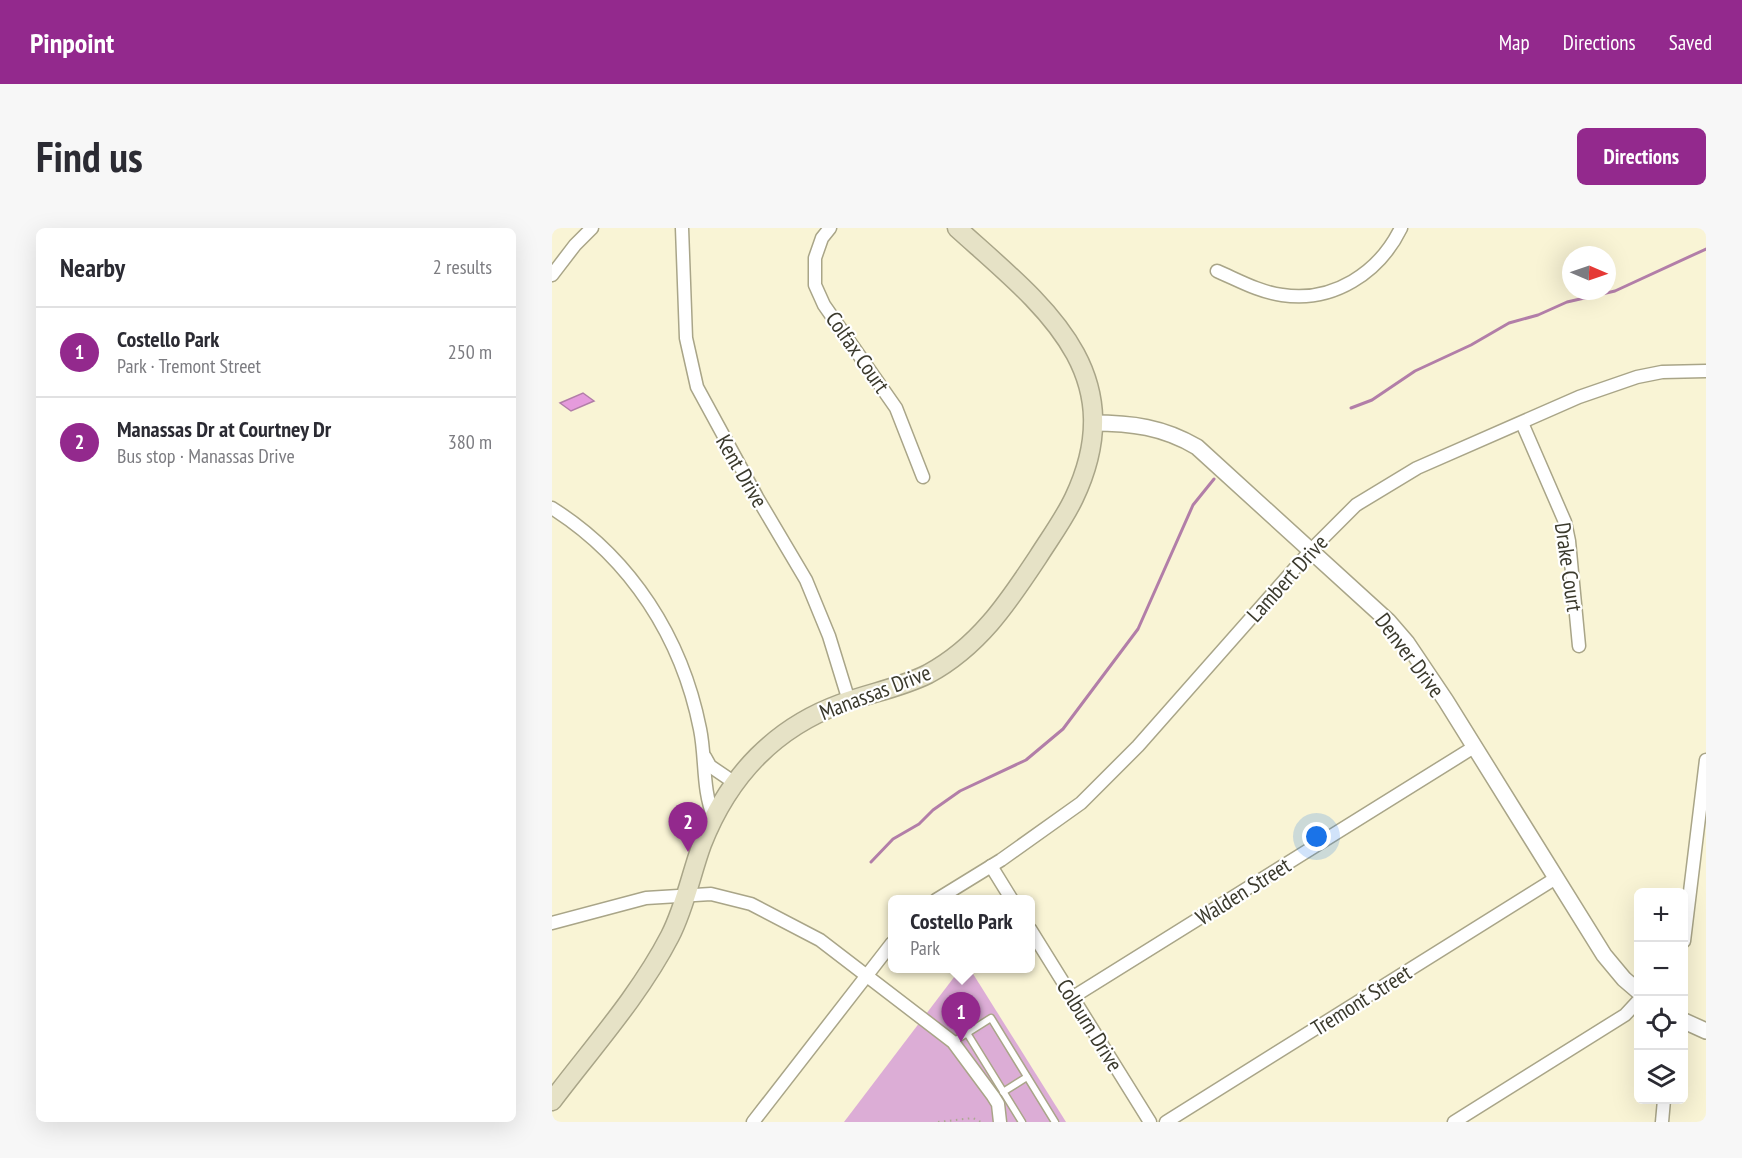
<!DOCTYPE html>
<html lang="en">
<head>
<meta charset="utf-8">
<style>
  :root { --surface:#fff; --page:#f7f7f7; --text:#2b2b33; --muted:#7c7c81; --line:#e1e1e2; --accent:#93298d }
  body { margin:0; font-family:"PT Sans Narrow",sans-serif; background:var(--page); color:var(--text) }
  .controls { position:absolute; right:18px; bottom:18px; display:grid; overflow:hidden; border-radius:9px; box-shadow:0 6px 24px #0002 }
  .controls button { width:54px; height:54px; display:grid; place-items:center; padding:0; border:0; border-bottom:2px solid var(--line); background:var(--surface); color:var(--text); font:30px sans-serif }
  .compass { position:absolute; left:1010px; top:18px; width:54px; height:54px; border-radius:50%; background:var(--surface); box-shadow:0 6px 24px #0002; rotate:92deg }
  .you { position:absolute; left:765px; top:609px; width:21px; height:21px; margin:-15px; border:4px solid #fff; border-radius:50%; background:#1a73e8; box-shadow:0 0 0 9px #1a73e833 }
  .badge { display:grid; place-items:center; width:39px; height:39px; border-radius:50%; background:var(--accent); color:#fff; font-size:20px; font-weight:700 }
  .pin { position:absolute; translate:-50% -50px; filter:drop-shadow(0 2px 3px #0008) }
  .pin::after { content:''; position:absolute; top:32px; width:21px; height:18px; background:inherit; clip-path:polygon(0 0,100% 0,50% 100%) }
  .popup { position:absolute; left:336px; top:667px; width:147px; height:78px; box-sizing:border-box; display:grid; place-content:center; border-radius:9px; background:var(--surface); filter:drop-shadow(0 2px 4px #0005); font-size:20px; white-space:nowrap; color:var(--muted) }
  .popup b { font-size:22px; color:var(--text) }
  .popup::after { content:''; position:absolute; left:50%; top:100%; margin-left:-12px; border:12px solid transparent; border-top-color:var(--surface) }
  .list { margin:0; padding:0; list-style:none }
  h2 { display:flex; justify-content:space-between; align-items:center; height:78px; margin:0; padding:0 24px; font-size:26px }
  h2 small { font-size:20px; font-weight:400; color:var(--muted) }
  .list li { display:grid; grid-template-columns:39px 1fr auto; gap:18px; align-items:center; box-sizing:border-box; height:90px; padding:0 24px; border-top:2px solid var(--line) }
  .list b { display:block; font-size:22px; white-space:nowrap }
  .list p { margin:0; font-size:20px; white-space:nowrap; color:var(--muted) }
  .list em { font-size:20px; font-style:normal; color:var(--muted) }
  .icon { flex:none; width:33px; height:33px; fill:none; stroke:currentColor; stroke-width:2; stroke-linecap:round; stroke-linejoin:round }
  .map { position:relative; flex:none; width:1154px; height:894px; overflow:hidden; border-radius:9px }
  header { display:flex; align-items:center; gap:36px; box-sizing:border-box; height:84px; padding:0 30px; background:var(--accent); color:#fff }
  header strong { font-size:28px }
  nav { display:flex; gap:33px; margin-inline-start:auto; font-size:21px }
  .intro { display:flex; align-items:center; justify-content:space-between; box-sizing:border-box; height:144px; padding:0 36px }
  h1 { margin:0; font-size:42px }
  .button { padding:15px 27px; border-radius:9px; background:var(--accent); color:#fff; font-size:21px; font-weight:700 }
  main { display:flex; gap:36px; padding:0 36px }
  aside { flex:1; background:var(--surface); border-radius:9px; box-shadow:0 6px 24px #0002 }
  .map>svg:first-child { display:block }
  .green { fill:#dcadd6 }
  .water { fill:#e59bdc; stroke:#b27ea8; stroke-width:1.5 }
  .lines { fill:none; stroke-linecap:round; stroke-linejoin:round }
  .stream { stroke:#b27ea8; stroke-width:3 }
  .service-casing { stroke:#a9a588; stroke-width:9 }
  .minor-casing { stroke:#a9a588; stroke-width:15 }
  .tertiary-casing { stroke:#a9a588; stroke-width:18 }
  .secondary-casing { stroke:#a9a588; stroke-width:21 }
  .path { stroke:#aca891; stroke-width:2; stroke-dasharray:1.5 4.5; stroke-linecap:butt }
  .service { stroke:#fff; stroke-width:6 }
  .minor { stroke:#fff; stroke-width:12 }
  .tertiary { stroke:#fff; stroke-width:15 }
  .secondary { stroke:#e6e2c6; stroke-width:18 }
  .labels { text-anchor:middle; stroke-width:4.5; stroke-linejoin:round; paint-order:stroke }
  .street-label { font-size:22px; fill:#3b3a2d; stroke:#fff }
</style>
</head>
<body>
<header>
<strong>Pinpoint</strong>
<nav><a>Map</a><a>Directions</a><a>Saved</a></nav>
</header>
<div class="intro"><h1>Find us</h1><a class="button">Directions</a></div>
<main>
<aside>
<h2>Nearby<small>2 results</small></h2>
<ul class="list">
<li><span class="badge">1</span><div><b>Costello Park</b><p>Park · Tremont Street</p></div><em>250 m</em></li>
<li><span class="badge">2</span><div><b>Manassas Dr at Courtney Dr</b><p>Bus stop · Manassas Drive</p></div><em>380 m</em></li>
</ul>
</aside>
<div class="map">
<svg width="1154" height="894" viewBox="0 0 1154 894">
  <rect width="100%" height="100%" fill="#f9f4d5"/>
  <!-- green -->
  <path class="green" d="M409,740l9,1 96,153h-222z"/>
  <!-- water -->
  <path class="water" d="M31,165l11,8 -23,10 -11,-8z"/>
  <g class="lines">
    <!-- stream -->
    <g class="stream">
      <path d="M799,180l21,-8 43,-29 56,-26 38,-22 29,-8 29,-13 48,-11 91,-42"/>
      <path d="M319,634l22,-23 26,-15 14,-14 27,-19 66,-31 37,-31 75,-100 55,-124 21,-26"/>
    </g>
    <defs>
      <g id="service">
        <path d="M415,805l55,89"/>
        <path d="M401,814l38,-24 64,104"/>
        <path d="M451,864l24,-15"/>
      </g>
      <g id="minor">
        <path d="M130,0l4,110 11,49 61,112 48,81 23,56 20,65"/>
        <path d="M278,0l-8,10 -7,20v27l9,20 72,103 27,69"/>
        <path d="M665,43c21,9 42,21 65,24 51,8 97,-22 119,-67"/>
        <path d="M0,47l23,-30 17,-17"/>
        <path d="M970,195l43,99 4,19 10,105"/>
        <path d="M0,280c79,50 130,130 148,221 6,29 2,61 14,89"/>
        <path d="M153,529l5,9 25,17"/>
        <path d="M439,638l21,34"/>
        <path d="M384,672l65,-40 80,-57 57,-57 174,-197 44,-44 61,-37 162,-71 58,-20 25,-5 44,-1"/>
        <path d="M0,695l94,-25 65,-4 40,10 69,36 133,102 40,54 5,8 2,18"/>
        <path d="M478,701l120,193"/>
        <path d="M1132,713l22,-181"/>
        <path d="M521,769l401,-250"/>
        <path d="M201,894l139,-179"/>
        <path d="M614,894l390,-244"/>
        <path d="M902,894l171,-107 13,-14"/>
        <path d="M1110,894l2,-22"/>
      </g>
      <g id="tertiary">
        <path d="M540,195c40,0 71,4 105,24l191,174 19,22 39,58 158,254 20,24 14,12"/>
        <path d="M1132,793l22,10"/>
      </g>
      <path id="secondary" d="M0,873c40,-53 87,-105 118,-165 15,-29 21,-62 32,-92 13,-33 31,-63 56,-88 23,-23 52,-41 82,-52 29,-11 60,-16 88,-30 50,-27 79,-70 110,-117 12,-19 26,-38 36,-59 60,-127 -33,-194 -117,-270"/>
    </defs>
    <!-- service casing -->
    <use href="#service" class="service-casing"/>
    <!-- minor casing -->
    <use href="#minor" class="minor-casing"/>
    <!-- tertiary casing -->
    <use href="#tertiary" class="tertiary-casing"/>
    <!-- secondary casing -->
    <use href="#secondary" class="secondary-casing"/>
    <!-- path -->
    <path class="path" d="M386,894l35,-4 8,4"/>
    <!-- service -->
    <use href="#service" class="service"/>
    <!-- minor -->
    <use href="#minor" class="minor"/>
    <!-- tertiary -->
    <use href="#tertiary" class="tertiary"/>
    <!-- secondary -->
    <use href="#secondary" class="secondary"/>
  </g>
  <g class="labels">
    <!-- street labels -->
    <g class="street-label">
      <text transform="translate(306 124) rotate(55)" y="8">Colfax Court</text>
      <text transform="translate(190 243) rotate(60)" y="8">Kent Drive</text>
      <text transform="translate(1017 339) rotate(82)" y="8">Drake Court</text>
      <text transform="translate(735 350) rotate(-48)" y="8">Lambert Drive</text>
      <text transform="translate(858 427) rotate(53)" y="8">Denver Drive</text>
      <text transform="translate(323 464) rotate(-21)" y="8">Manassas Drive</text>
      <text transform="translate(691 663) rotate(-32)" y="8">Walden Street</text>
      <text transform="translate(809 772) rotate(-32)" y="8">Tremont Street</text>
      <text transform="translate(538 797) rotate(58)" y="8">Colburn Drive</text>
    </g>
  </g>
</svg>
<div class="controls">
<button>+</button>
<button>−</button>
<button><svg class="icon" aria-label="locate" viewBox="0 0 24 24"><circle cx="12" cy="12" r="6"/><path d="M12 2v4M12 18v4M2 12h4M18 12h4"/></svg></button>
<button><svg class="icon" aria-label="layers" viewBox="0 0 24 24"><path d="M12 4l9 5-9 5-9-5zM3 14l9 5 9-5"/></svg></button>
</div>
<svg class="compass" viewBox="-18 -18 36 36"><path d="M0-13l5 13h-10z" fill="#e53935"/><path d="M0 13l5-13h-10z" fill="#7c7c81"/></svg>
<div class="you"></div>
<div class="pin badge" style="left:409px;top:814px">1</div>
<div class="popup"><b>Costello Park</b>Park</div>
<div class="pin badge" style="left:136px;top:624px">2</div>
</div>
</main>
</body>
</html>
